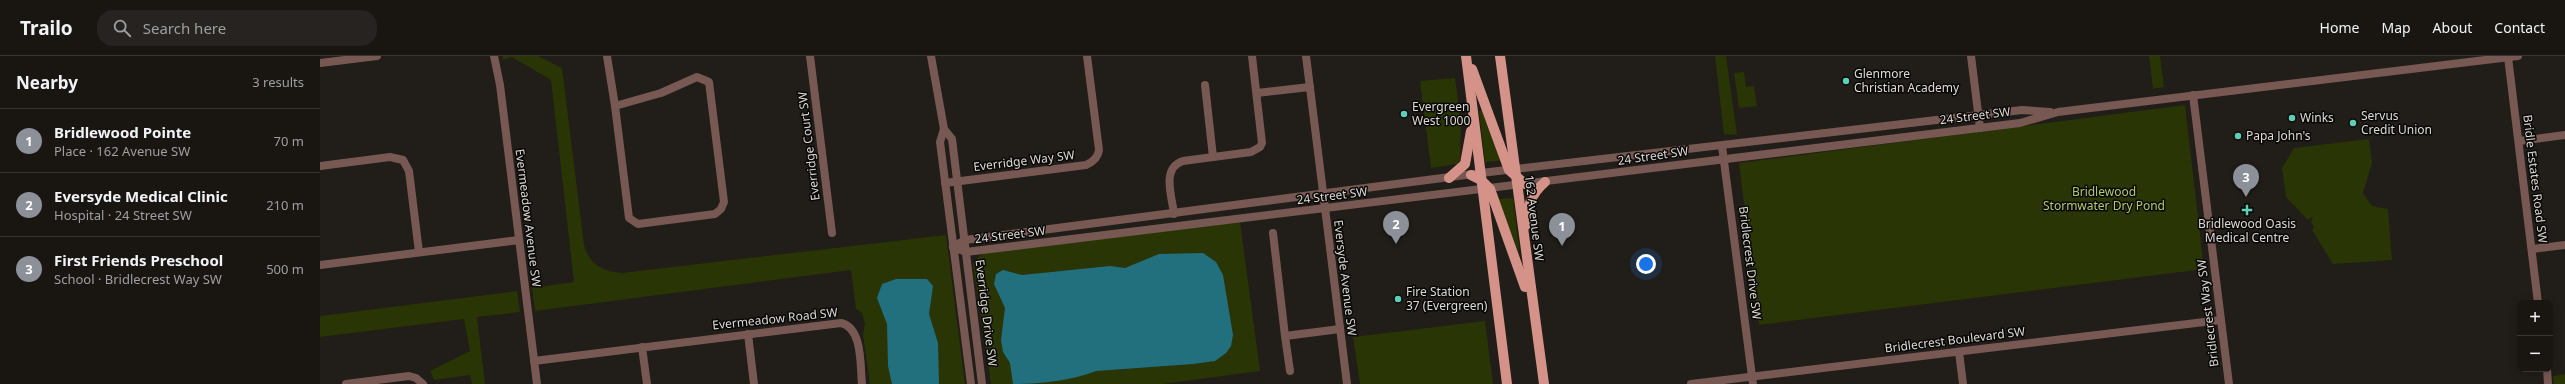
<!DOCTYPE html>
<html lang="en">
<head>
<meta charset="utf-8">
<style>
  :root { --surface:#191612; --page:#262320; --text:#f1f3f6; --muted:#9f9f9f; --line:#373532; --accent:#8c9099 }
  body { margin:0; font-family:"Noto Sans",sans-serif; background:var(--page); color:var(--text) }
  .controls { position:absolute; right:12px; bottom:12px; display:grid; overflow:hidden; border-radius:8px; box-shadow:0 2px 10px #0003 }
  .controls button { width:36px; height:36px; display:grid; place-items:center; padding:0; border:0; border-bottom:1px solid var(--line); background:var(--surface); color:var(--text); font:20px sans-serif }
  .you { position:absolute; left:1326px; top:208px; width:14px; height:14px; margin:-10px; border:3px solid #fff; border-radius:50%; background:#1a73e8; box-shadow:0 0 0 6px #1a73e833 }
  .badge { display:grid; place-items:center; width:26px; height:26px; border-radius:50%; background:var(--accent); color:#fff; font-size:13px; font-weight:700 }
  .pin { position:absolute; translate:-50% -33px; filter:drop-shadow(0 1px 2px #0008) }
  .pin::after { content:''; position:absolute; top:21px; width:14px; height:12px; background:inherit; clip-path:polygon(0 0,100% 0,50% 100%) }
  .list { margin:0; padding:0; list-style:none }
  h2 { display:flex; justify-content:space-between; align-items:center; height:52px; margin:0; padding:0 16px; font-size:17px }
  h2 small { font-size:13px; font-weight:400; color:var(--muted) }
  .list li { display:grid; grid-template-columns:26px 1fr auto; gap:12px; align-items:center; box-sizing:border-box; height:64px; padding:0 16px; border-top:1px solid var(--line) }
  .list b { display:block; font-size:15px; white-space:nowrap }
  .list p { margin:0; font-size:13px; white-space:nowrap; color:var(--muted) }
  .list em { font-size:13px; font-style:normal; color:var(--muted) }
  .icon { flex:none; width:22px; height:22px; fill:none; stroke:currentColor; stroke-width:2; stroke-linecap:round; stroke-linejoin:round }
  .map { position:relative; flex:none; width:2245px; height:328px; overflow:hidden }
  header { display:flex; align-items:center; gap:24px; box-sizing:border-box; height:56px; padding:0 20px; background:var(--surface); border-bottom:1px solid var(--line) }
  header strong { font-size:19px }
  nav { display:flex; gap:22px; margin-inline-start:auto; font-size:14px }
  .search { width:280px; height:36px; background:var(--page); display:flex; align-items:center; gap:10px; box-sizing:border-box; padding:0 14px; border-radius:16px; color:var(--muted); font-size:15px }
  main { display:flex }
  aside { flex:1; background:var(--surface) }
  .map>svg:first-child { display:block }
  .green { fill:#293505 }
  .water { fill:#226f7e }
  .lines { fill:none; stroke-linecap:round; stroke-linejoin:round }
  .minor { stroke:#785853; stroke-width:8 }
  .major { stroke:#d49289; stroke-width:10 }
  .poi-dot { fill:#5cceba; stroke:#090806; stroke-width:1.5 }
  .labels { text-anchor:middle; stroke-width:3; stroke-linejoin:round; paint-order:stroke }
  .poi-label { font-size:12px; fill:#dedbd7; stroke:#090806; text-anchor:start }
  .street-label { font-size:12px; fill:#dedbd7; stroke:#090806 }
  .park-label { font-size:12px; fill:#b0cb6c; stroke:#090806 }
</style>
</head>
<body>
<header>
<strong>Trailo</strong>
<div class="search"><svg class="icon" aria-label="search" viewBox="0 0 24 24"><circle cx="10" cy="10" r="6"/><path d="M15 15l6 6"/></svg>Search here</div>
<nav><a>Home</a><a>Map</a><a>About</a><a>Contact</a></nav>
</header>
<main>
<aside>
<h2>Nearby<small>3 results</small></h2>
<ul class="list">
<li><span class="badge">1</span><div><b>Bridlewood Pointe</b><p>Place · 162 Avenue SW</p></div><em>70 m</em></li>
<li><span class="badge">2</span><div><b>Eversyde Medical Clinic</b><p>Hospital · 24 Street SW</p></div><em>210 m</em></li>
<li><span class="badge">3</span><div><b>First Friends Preschool</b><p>School · Bridlecrest Way SW</p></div><em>500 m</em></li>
</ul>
</aside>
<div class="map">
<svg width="2245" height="328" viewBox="0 0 2245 328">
  <rect width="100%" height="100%" fill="#211d18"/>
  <!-- green -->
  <g class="green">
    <path d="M183,0h35l24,12 22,177c6,20 18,26 38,28l324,-38 19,149h-95l-7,-50 2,-10 -3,-11 -6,-4 -5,-39 -316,41 -3,-23 42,-6 -23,-202 -39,-23 -9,3z"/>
    <path d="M1395,0h11l11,79 -13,-1z"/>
    <path d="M1829,0h11l4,31 -11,2z"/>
    <path d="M1424,16l2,15 8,-1 3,20 -18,2 -5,-35z"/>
    <path d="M1135,22l6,46 -1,36 -2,4 -27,4 -11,-87z"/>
    <path d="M1865,49l19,164 -445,56 -20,-162z"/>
    <path d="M1162,54l18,49 -2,2 -13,1 -6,-51z"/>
    <path d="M2049,83l3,24 -9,30 9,13 16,3 4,51 -59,4 -21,-34 2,-3 -3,-5 2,-6 -5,4 -22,-23 -4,-29 12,-20z"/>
    <path d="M1193,142l6,49v6l-21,-52 1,-2z"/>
    <path d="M920,166l20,149 -97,13h-172l-18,-120 6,-8 5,-3z"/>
    <path d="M197,235l3,21 -43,5 8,67h-13l-2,-9 -36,5 -4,-9 40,-20 -6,-32 -144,18v-21z"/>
    <path d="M1165,265l8,63h-133l-7,-47z"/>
    <path d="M2245,318v10h-11l-1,-8z"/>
  </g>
  <!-- water -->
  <g class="water">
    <path d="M883,197l13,9 7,13 10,60 -2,11 -5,7 -11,8 -22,3 -97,7c-25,10 -57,13 -83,13l-3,-21 -7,-11 -2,-12 4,-32 -11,-24 2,-10 7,-4 19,5 88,-9 15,2 34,-14z"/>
    <path d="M576,223h31l6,7 -4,28 9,29 1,41h-47l-4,-18 -1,-42 -10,-26 5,-14z"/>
  </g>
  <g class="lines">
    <!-- minor -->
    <g class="minor">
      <path d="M174,0l6,29 37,299"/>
      <path d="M287,0l8,50"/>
      <path d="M490,0l22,177"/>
      <path d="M611,0l13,73 -4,13 31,242"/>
      <path d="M986,0l41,328"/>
      <path d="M1651,0l9,72"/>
      <path d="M2188,1l30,246"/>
      <path d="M0,7l57,-7"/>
      <path d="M377,21l12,5 15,120 -3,7 -6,5 -77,10 -9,-6 -14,-112 46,-13z"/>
      <path d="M885,29l8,72"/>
      <path d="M937,37l53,-6"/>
      <path d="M1873,39l36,289"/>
      <path d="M624,73l8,10 30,245"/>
      <path d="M2199,85l46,-6"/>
      <path d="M1402,90l31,238"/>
      <path d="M0,110l70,-9 13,3 6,11 10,81"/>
      <path d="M625,127l141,-18c7,-3 12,-7 13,-15l-12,-94"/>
      <path d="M854,158c-2,-18 -13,-46 9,-53l68,-9 9,-5 2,-4 -10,-87"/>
      <path d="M953,177l12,103 55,-7"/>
      <path d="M633,191l13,5 1054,-129 38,-11 460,-56"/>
      <path d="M633,191l12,-7 516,-67 541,-63 28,2"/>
      <path d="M2212,193l33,-4"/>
      <path d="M0,209l199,-25"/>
      <path d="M428,278l6,50"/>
      <path d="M965,280l5,35"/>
      <path d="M322,291l5,37"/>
      <path d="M1639,296l4,32"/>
      <path d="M214,305l307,-38c22,5 19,43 21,61"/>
      <path d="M2227,313l1,15"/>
      <path d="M26,328l63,-8 7,2 7,6"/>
      <path d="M1371,328l530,-64"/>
    </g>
    <!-- major -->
    <g class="major">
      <path d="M1146,0l41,328"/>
      <path d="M1180,0l44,328"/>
      <path d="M1152,13l37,101 16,14"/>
      <path d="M1151,119l10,5 9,9 35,98"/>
      <path d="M1129,122l16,-14 6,-33"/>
      <path d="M1206,169c2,-19 4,-30 19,-43"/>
    </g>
  </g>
  <!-- markers -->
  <g class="poi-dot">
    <circle cx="1526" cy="25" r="4"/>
    <circle cx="1084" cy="58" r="4"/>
    <circle cx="1972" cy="62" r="4"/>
    <circle cx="2033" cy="67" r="4"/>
    <circle cx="1918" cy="80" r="4"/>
    <path d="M1925 148h4v4h4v4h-4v4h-4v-4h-4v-4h4z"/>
    <circle cx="1078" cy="243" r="4"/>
  </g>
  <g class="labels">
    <!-- poi labels -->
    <g class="poi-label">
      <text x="1534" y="22">Glenmore<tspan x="1534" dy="14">Christian Academy</tspan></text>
      <text x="1092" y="55">Evergreen<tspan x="1092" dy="14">West 1000</tspan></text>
      <text x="2041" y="64">Servus<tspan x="2041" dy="14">Credit Union</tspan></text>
      <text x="1980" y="66">Winks</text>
      <text x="1926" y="84">Papa John's</text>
      <text x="1927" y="172" text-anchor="middle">Bridlewood Oasis<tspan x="1927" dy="14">Medical Centre</tspan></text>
      <text x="1086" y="240">Fire Station<tspan x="1086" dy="14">37 (Evergreen)</tspan></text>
    </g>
    <!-- street labels -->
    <g class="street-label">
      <text transform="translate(1655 60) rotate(-7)" y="4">24 Street SW</text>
      <text transform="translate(489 90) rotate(-97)" y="4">Everridge Court SW</text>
      <text transform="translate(1333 100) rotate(-8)" y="4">24 Street SW</text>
      <text transform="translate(704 105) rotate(-7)" y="4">Everridge Way SW</text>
      <text transform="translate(2215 123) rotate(83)" y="4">Bridle Estates Road SW</text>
      <text transform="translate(1012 140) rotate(-7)" y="4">24 Street SW</text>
      <text transform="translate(208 162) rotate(83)" y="4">Evermeadow Avenue SW</text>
      <text transform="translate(1214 162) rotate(83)" y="4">162 Avenue SW</text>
      <text transform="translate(690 179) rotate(-7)" y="4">24 Street SW</text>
      <text transform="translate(1430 207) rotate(83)" y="4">Bridlecrest Drive SW</text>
      <text transform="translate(1025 222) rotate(83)" y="4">Eversyde Avenue SW</text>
      <text transform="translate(666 257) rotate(83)" y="4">Everridge Drive SW</text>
      <text transform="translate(1888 257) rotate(-97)" y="4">Bridlecrest Way SW</text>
      <text transform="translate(455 263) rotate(-6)" y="4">Evermeadow Road SW</text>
      <text transform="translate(1635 284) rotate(-7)" y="4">Bridlecrest Boulevard SW</text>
    </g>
    <!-- park labels -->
    <g class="park-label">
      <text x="1784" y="140">Bridlewood<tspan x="1784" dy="14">Stormwater Dry Pond</tspan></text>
    </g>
  </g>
</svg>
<div class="controls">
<button>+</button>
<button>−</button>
</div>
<div class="you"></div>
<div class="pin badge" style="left:1242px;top:190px">1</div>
<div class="pin badge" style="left:1076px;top:188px">2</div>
<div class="pin badge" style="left:1926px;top:141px">3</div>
</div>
</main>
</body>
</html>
